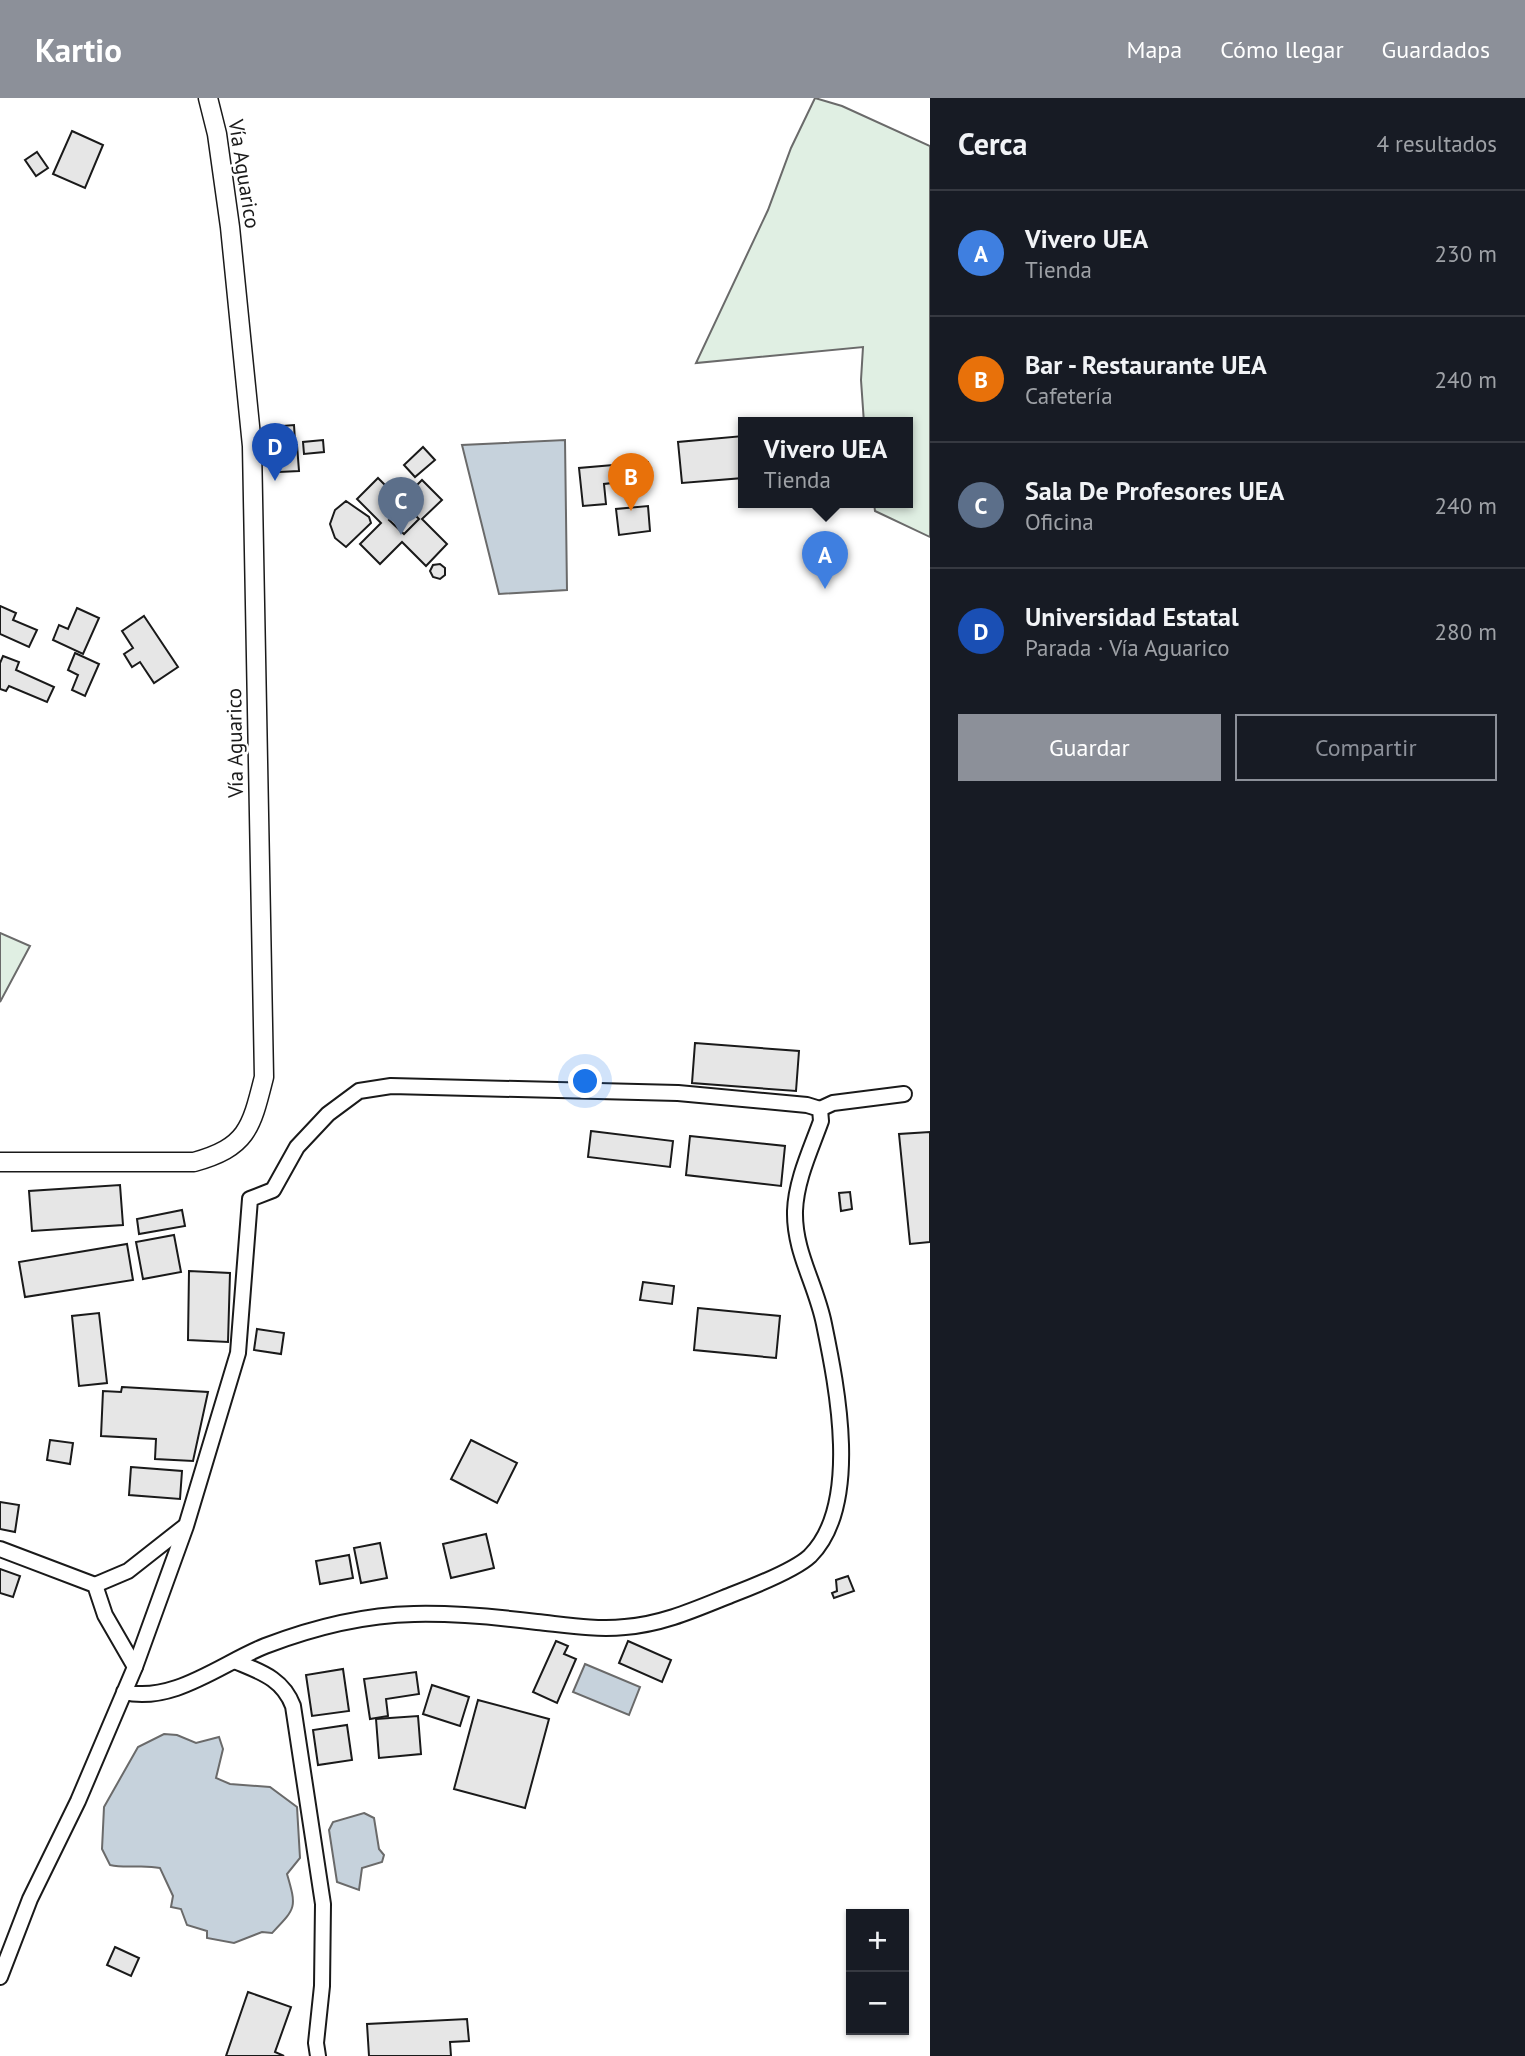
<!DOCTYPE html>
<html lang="es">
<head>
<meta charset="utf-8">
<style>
  :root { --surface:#171b24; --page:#242831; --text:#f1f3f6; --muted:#9ea1a6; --line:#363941; --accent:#8c9099 }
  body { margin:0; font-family:"PT Sans",sans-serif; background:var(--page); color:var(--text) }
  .controls { position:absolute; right:21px; bottom:21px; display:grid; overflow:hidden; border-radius:0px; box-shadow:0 2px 5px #0004 }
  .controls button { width:63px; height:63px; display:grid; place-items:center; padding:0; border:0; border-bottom:2px solid var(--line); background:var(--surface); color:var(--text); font:35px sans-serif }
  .you { position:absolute; left:586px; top:984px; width:24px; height:24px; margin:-18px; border:5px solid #fff; border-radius:50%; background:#1a73e8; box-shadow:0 0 0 10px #1a73e833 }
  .badge { display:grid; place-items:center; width:46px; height:46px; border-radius:50%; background:var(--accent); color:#fff; font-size:23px; font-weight:700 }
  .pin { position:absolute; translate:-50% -58px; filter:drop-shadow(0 2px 4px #0008) }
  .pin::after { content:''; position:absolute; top:37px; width:24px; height:21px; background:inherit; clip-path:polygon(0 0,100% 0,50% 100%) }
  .popup { position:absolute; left:738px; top:319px; width:175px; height:91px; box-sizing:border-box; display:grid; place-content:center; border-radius:0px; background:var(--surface); filter:drop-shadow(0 2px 5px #0005); font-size:23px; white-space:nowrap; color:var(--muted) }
  .popup b { font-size:26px; color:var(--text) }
  .popup::after { content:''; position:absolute; left:50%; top:100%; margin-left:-14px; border:14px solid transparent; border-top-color:var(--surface) }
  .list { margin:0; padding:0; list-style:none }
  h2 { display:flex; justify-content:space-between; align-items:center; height:91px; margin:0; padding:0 28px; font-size:30px }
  h2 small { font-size:23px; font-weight:400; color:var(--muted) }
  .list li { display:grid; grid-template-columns:46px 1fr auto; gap:21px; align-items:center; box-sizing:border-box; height:126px; padding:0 28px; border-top:2px solid var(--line) }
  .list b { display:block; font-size:26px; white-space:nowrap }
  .list p { margin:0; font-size:23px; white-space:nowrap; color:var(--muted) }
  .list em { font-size:23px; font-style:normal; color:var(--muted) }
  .actions { display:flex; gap:14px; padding:21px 28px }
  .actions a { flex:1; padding:16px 0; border:2px solid var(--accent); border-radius:0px; text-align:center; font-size:24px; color:var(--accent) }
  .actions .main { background:var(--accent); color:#fff }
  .map { position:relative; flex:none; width:930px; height:1958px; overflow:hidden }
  header { display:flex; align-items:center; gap:42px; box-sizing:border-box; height:98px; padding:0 35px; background:var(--accent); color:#fff }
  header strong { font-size:33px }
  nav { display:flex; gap:38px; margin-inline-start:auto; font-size:24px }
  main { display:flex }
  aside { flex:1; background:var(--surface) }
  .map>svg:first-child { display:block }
  .green { fill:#e0efe3; stroke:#6a6a6a; stroke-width:2 }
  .water { fill:#c6d2dc; stroke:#6a6a6a; stroke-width:2 }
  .building { fill:#e6e6e6; stroke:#1a1a1a; stroke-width:2; fill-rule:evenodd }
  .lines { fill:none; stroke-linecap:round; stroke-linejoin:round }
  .minor-casing { stroke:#1a1a1a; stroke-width:18 }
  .tertiary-casing { stroke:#1a1a1a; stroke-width:21 }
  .minor { stroke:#fff; stroke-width:14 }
  .tertiary { stroke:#fff; stroke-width:18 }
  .labels { text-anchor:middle; stroke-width:5; stroke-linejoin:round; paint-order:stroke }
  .street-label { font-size:21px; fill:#1a1a1a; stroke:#fff }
</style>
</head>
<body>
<header>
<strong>Kartio</strong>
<nav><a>Mapa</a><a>Cómo llegar</a><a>Guardados</a></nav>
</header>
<main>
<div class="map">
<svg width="930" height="1958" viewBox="0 0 930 1958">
  <rect width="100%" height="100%" fill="#fff"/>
  <!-- green -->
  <g class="green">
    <path d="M815,0l27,8 88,40v391l-55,-26 -1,-8h33v-80h-43l-3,-43 2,-33 -167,16 72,-153 23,-62z"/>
    <path d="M0,835l30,13 -30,56z"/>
  </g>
  <!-- water -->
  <g class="water">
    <path d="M565,342l2,150 -68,4 -37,-149z"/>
    <path d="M585,1566l55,23 -11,28 -56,-23z"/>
    <path d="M164,1636l13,1 19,8 23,-6 4,12 -7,29 14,6 40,3 27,20 3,51 -13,16c10,34 9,34 -15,59l-10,-1 -28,11 -27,-5v-7l-20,-6 -6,-16 -10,-2 2,-11 -13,-28c-18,-4 -32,1 -50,-3l-8,-16 2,-42 34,-60z"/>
    <path d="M364,1715l10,5 5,31 5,6 -2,7 -20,6 -3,22 -22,-8 -8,-52 4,-8z"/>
  </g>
  <!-- building -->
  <g class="building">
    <path d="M72,33l31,14 -18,43 -32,-14z"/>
    <path d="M37,54l11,16 -12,8 -11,-16z"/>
    <path d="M294,327l1,16 -24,1 -1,-15z"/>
    <path d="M743,338v42l-61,5 -4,-41z"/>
    <path d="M323,342l1,12 -20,2 -1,-12z"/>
    <path d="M297,347l2,26 -20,1 -2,-26z"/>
    <path d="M423,349l12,13 -20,17 -11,-12z"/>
    <path d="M648,364l1,17 -45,5 2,20 -23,2 -4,-38z"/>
    <path d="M378,380l23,23 21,-21 20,20 -20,19 25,25 -21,22 -24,-24 -22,22 -20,-20 21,-21 -24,-24zM404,406l15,15 -15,15 -15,-14z"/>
    <path d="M346,403l23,16 2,6 -25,24 -11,-9 -5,-14 5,-14z"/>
    <path d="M648,408l2,25 -31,4 -3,-26z"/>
    <path d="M440,466l5,4v7l-5,4 -7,-2 -3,-6 3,-6z"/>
    <path d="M0,508l16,7 -3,7 24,10 -8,17 -29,-13z"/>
    <path d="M77,510l22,10 -16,36 -30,-14 6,-15 9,4z"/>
    <path d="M144,518l34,51 -24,16 -14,-21 -8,5 -8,-13 9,-6 -11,-17z"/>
    <path d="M75,555l24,11 -14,32 -13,-6 6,-15 -10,-5z"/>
    <path d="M3,558l16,6 -3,8 38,17 -7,15 -38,-16 -3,5 -6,-2v-26z"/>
    <path d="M695,945l104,8 -3,40 -104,-8z"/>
    <path d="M591,1033l82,10 -3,26 -82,-10z"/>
    <path d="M930,1034v110l-20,2 -11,-110z"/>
    <path d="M690,1038l95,10 -4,40 -95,-11z"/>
    <path d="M120,1087l3,40 -91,6 -3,-40z"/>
    <path d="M850,1094l2,17 -11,2 -2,-18z"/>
    <path d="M182,1112l3,16 -46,8 -2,-15z"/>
    <path d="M174,1137l7,37 -38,7 -7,-37z"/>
    <path d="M127,1146l6,36 -108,17 -6,-35z"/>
    <path d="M189,1173l41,2 -2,69 -40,-2z"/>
    <path d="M643,1184l31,4 -2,18 -32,-4z"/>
    <path d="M698,1210l82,8 -4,42 -82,-8z"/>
    <path d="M99,1215l8,70 -28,3 -7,-70z"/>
    <path d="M257,1231l27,4 -3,21 -27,-4z"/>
    <path d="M122,1289l86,5 -15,69 -38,-2 1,-20 -55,-3 2,-45 18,1z"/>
    <path d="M50,1342l23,3 -3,21 -23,-4z"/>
    <path d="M471,1342l46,23 -20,40 -46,-24z"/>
    <path d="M131,1369l51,4 -2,28 -51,-4z"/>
    <path d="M0,1404l19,3 -4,27 -15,-3z"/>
    <path d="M486,1436l8,34 -43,10 -8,-34z"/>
    <path d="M380,1445l7,35 -26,5 -7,-35z"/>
    <path d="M349,1457l4,23 -33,6 -4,-23z"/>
    <path d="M0,1471l20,7 -7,21 -13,-4z"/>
    <path d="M848,1478l6,15 -20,7 -2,-5 5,-2 -1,-11z"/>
    <path d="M556,1543l12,5 -4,8 12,5 -19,44 -24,-11z"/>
    <path d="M628,1543l43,19 -9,22 -43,-19z"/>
    <path d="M343,1571l6,42 -37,5 -6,-41z"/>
    <path d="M416,1574l3,22 -33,5 2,17 -18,3 -6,-40z"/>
    <path d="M432,1587l37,12 -9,29 -37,-12z"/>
    <path d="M478,1602l71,19 -24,89 -71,-19z"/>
    <path d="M418,1618l3,38 -42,4 -3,-39z"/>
    <path d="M347,1627l5,35 -34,5 -5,-35z"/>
    <path d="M115,1849l24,11 -8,18 -24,-11z"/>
    <path d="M248,1894l43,15 -16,45 9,4h-58z"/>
    <path d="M467,1921l2,22 -19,1 1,14h-82l-2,-32z"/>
  </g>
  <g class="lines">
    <defs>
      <g id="minor">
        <path d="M820,1011l13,-6 71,-9"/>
        <path d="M0,1451l95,36 10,30 30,52"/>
        <path d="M95,1487l33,-14 56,-44"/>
        <path d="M237,1564c24,10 46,17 56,44l30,198 -1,82 -6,57 2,13"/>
        <path d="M0,1879l30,-78 48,-98 57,-134 51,-141 52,-173 12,-154 23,-9 24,-43 31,-33 31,-23 32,-5 287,7 129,12 13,4 1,12c-10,28 -25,59 -26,90 -1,41 21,73 29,113 13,63 37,181 -14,232 -15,14 -58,31 -79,39 -35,14 -68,29 -106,32 -29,3 -59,-2 -88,-5 -40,-5 -82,-9 -123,-8 -49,1 -102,14 -149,32 -43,17 -92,58 -141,46"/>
      </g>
      <path id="tertiary" d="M0,1064h194c53,-15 57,-33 70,-85l-12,-631 -22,-219 -13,-93 -9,-36"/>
    </defs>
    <!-- minor casing -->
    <use href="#minor" class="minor-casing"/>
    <!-- tertiary casing -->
    <use href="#tertiary" class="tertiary-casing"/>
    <!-- minor -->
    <use href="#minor" class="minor"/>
    <!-- tertiary -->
    <use href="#tertiary" class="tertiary"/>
  </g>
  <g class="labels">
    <!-- street labels -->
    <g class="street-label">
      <text transform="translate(244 76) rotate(81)" y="7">Vía Aguarico</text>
      <text transform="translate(235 645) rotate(-91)" y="7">Vía Aguarico</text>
    </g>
  </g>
</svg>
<div class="controls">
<button>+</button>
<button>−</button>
</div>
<div class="you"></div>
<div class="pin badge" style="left:825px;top:491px;background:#3f7fe0">A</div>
<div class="popup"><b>Vivero UEA</b>Tienda</div>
<div class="pin badge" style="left:631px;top:413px;background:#e8710a">B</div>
<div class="pin badge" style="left:401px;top:437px;background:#5c6f8a">C</div>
<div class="pin badge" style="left:275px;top:383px;background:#1a4fb4">D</div>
</div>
<aside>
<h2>Cerca<small>4 resultados</small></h2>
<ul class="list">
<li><span class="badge" style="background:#3f7fe0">A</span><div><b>Vivero UEA</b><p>Tienda</p></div><em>230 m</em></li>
<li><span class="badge" style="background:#e8710a">B</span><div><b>Bar - Restaurante UEA</b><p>Cafetería</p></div><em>240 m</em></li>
<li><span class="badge" style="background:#5c6f8a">C</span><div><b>Sala De Profesores UEA</b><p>Oficina</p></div><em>240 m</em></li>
<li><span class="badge" style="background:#1a4fb4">D</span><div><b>Universidad Estatal</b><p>Parada · Vía Aguarico</p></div><em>280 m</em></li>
</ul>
<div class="actions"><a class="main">Guardar</a><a>Compartir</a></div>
</aside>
</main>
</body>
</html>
